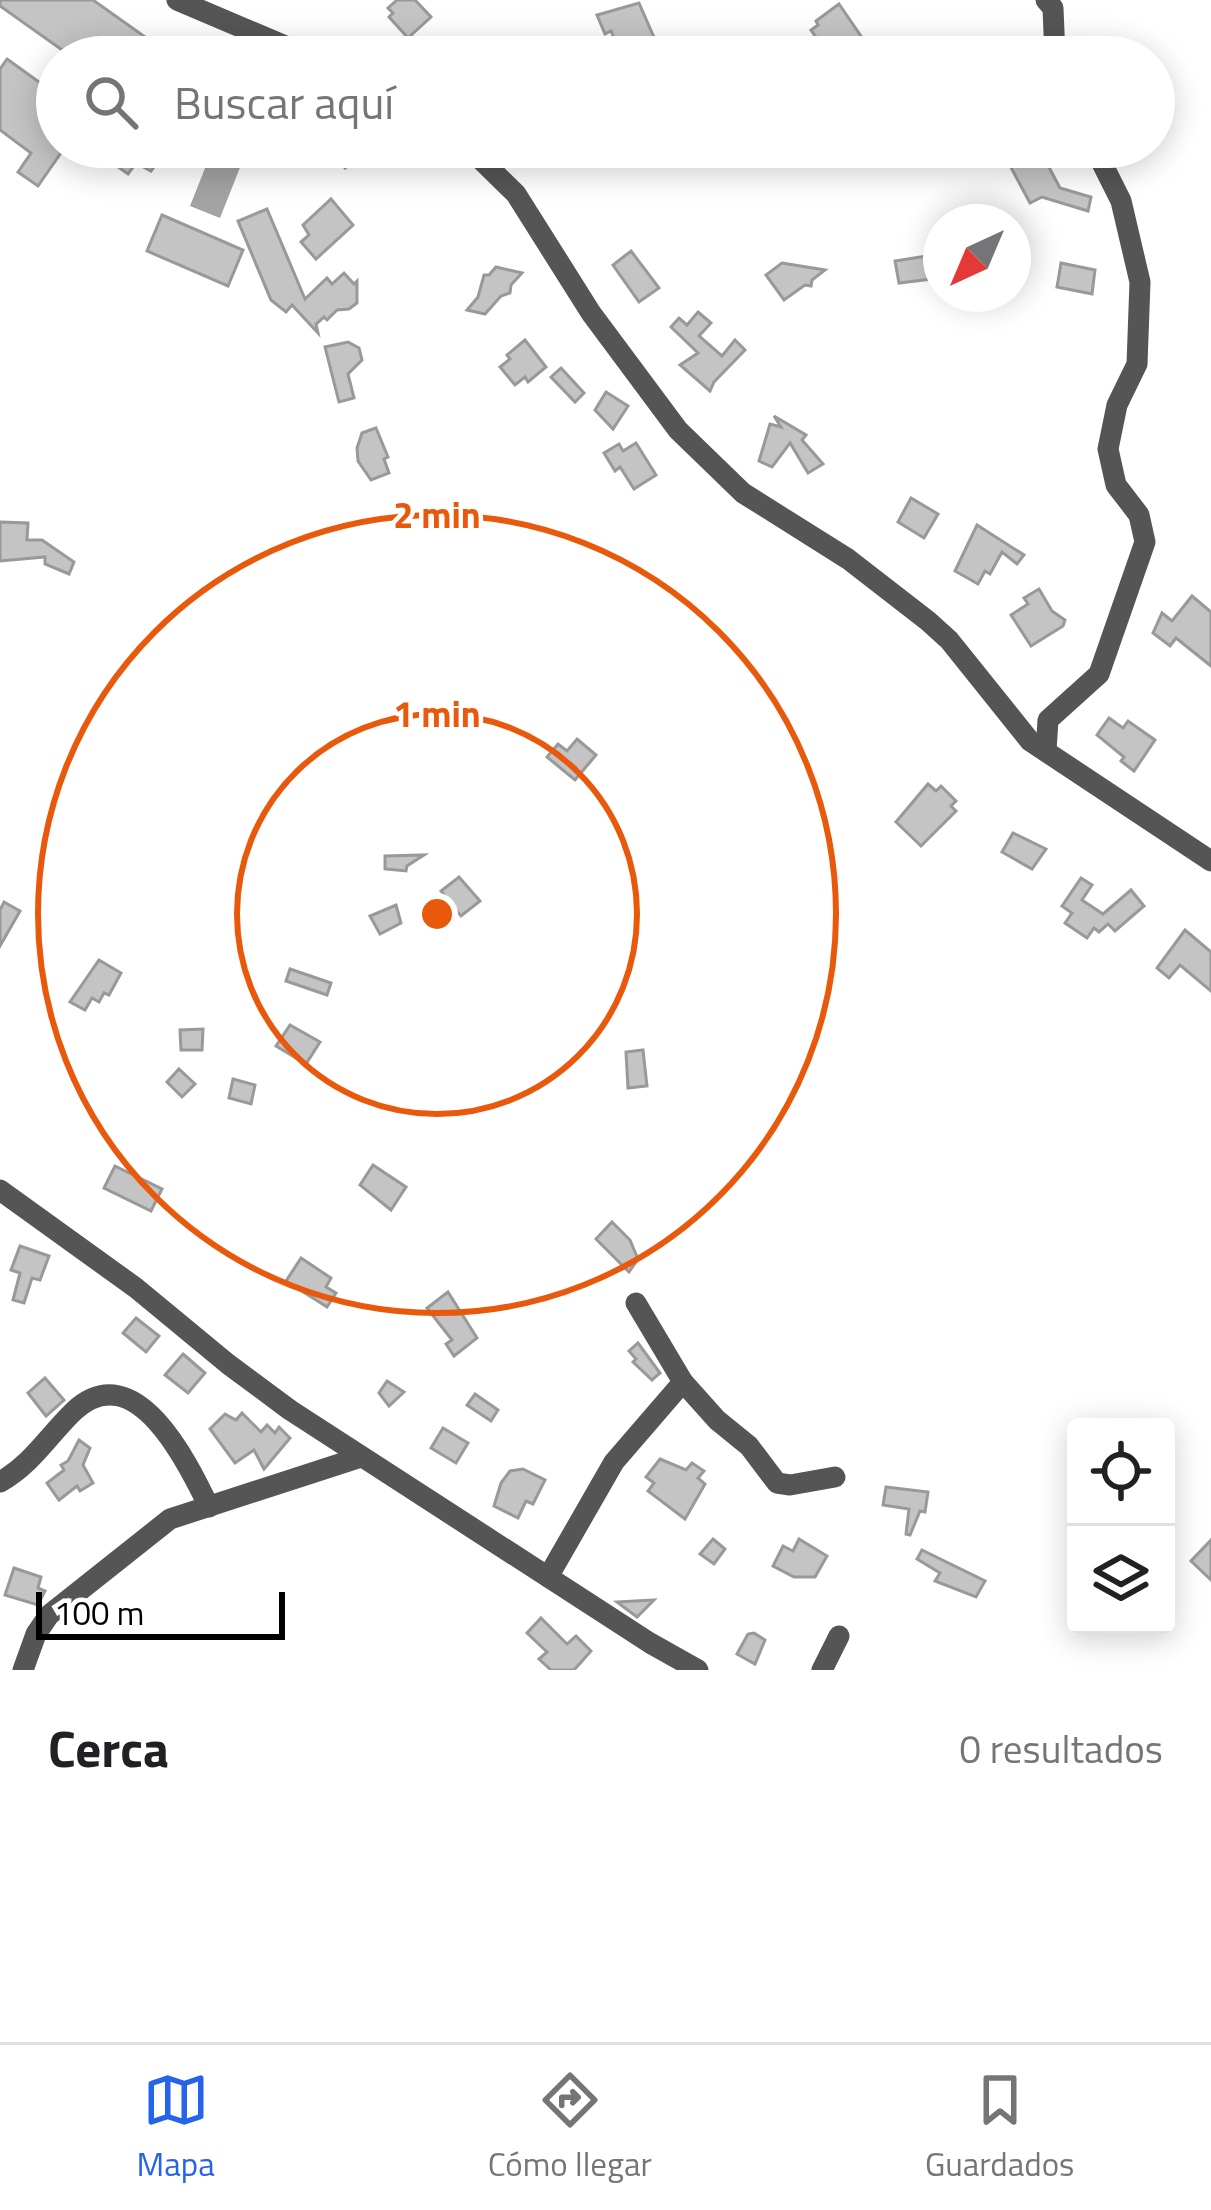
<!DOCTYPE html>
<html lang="es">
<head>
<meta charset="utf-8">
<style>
  :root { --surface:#fff; --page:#f6f6f6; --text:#202124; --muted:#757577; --line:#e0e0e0; --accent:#2563eb }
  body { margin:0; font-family:"Titillium Web",sans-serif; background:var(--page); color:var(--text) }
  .controls { position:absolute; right:36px; bottom:36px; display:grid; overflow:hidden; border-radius:12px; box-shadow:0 6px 30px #0003 }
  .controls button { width:108px; height:108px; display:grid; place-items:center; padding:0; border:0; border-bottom:3px solid var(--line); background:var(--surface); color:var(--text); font:60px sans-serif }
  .compass { position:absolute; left:923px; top:204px; width:108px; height:108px; border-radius:50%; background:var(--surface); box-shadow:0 6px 30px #0003; rotate:224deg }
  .scale { position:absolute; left:36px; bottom:30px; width:249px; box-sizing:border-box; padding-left:12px; border:6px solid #000; border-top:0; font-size:33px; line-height:42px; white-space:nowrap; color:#000; -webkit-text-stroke:9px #fff; paint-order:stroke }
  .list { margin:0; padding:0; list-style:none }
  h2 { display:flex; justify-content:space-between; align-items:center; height:156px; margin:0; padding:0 48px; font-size:51px }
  h2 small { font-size:39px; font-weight:400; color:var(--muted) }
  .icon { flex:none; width:66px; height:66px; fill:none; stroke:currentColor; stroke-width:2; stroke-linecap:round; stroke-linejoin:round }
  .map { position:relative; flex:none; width:1211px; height:1670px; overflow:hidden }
  .search { position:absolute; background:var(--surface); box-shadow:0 6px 30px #0003; left:36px; right:36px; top:36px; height:132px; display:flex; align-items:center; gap:30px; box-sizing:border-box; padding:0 42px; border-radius:66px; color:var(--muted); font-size:45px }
  .sheet { height:372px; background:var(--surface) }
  nav { display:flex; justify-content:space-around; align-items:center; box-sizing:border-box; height:168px; border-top:3px solid var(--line); background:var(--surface); font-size:33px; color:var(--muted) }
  nav a { display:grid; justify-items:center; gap:6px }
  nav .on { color:var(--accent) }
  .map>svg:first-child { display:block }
  .water { fill:#a3a3a3 }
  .building { fill:#c4c4c4; stroke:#999; stroke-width:3 }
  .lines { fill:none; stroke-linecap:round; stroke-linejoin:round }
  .street { stroke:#555; stroke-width:21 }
  .ring { fill:none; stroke:#e8590c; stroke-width:6 }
  .centre { fill:#e8590c; stroke:#fff; stroke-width:6 }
  .ring-label { font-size:36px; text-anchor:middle; font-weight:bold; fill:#e8590c; stroke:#fff; stroke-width:9; stroke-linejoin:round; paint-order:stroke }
</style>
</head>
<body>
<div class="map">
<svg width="1211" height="1670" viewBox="0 0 1211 1670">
  <rect width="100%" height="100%" fill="#fff"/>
  <!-- water -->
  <path class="water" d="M213,148l30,12 -23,58 -30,-12z"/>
  <!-- building -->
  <g class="building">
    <path d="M0,0h93l62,44 -9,13h-74l-72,-51z"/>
    <path d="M397,0h18l16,17 -23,21 -19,-21 4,-4 -5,-5z"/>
    <path d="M639,3l17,39 -34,15 -11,-26 -6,3 -8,-19z"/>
    <path d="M839,4l26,38 -13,15h-22l-19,-27 7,-5 -2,-4z"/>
    <path d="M455,40l22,5 -3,12h-23z"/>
    <path d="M7,59l50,36v52h8l-27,39 -20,-14 13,-19 -31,-23v-61z"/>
    <path d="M116,147h52l-17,24 -15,-8 -8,11 -21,-15z"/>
    <path d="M251,147h33l-21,18z"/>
    <path d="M334,147h48l-37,21z"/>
    <path d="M1000,147h26l7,12 9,-5 18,34 31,9 -3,14 -46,-14 -12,6z"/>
    <path d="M331,199l22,26 -37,34 -15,-17 8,-7 -6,-10z"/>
    <path d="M267,209l38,90 22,-21 5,6 12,-11 10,11 3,-3v22l-8,6 -12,1 -10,10 -3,-3 -8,7 2,9 -26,-28 -6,7 -15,-12 -33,-79z"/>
    <path d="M162,215l81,35 -15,36 -81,-35z"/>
    <path d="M631,251l28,37 -20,14 -26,-37z"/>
    <path d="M933,255l2,6 6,-2v19l-42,5 -4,-22z"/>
    <path d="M782,263l43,7 -13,10 -1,6 -6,-1 -21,15 -18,-25z"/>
    <path d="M1061,263l34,7 -3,24 -35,-7z"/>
    <path d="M496,267l26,6 -11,12 -1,8 -9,3 -16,18 -18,-4 11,-13 6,-22h5z"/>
    <path d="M698,312l13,11 -12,13 23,20 13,-16 10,10 -31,32 -4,9 -30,-26 18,-12 -27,-26 8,-9 8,7z"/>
    <path d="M525,340l21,27 -18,15 -3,-5 -10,8 -15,-18 10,-8 -3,-4z"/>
    <path d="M348,342l11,6 3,12 -14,14 6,24 -15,4 -14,-55z"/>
    <path d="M561,368l23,25 -9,9 -24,-25z"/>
    <path d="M606,392l22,14 -15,23 -18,-19z"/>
    <path d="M774,416l32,19 -4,5 21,24 -15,9 -18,-30 -18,24 -13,-6 11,-37 11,3z"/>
    <path d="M376,428l12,29 -4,2 5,14 -18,7 -13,-19 -1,-13 5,-15z"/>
    <path d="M636,443l20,32 -22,14 -14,-22 -5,4 -11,-18 15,-9 4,7z"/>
    <path d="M911,498l27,16 -14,24 -26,-16z"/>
    <path d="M0,522l28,1 -1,17h15l32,22 -5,12 -24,-10v-7l-45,4z"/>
    <path d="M977,525l47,30 -7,9 -15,-12 -12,22 -5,-3 -7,13 -23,-13z"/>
    <path d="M1039,589l13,22 13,9 -2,6 -32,20 -20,-31 17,-11 -4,-6z"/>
    <path d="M1192,596l19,16v54l-35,-28 -6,8 -17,-13 9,-20 10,8z"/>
    <path d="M1109,718l14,10 5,-7 27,19 -21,31 -13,-10 3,-4 -27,-22z"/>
    <path d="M577,739l19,16 -21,25 -28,-23 11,-13 9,7z"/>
    <path d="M928,784l8,7 5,-5 15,15 -5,5 5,5 -35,35 -25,-24z"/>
    <path d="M1013,833l33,16 -14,20 -30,-17z"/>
    <path d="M424,855l-17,11 -1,5 -21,-2v-13z"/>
    <path d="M459,877l21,24 -19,15 -20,-25z"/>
    <path d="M1081,878l11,7 -10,15 21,14 28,-24 13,16 -29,25 -7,-7 -9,8 -5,-4 -7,10 -22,-15 7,-10 -10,-7z"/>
    <path d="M4,902l16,9 -20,35v-36z"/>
    <path d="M396,905l5,18 -21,11 -10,-18z"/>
    <path d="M1185,930l26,22v39l-31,-26 -11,13 -12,-10z"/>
    <path d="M99,960l22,13 -12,22 -5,-2 -5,9 -7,-4 -7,12 -15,-8z"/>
    <path d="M290,969l41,14 -4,12 -41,-14z"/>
    <path d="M290,1025l30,17 -14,22 -30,-18z"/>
    <path d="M203,1029l-1,21h-21l-1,-20z"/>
    <path d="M643,1050l4,36 -19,2 -2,-36z"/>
    <path d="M179,1069l16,15 -13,13 -15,-15z"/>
    <path d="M233,1079l22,6 -4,19 -22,-6z"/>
    <path d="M373,1165l33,22 -15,23 -31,-25z"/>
    <path d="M115,1166l47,23 -11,22 -47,-23z"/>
    <path d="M612,1222l18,18 8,19 -9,13 -33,-33z"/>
    <path d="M20,1246l29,10 -9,24 -8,-2 -8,25 -11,-3 7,-27 -9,-3z"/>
    <path d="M301,1258l30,20 -5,9 10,6 -9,14 -41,-26z"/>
    <path d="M448,1292l29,46 -23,18 -8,-12 6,-4 -25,-32z"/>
    <path d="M136,1318l23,18 -13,16 -23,-19z"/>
    <path d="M638,1343l22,30 -8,7 -19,-18 3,-3 -7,-8z"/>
    <path d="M183,1354l22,19 -17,20 -23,-18z"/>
    <path d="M45,1378l19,22 -18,16 -18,-23z"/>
    <path d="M387,1381l17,11 -15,14 -10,-13z"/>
    <path d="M475,1394l23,16 -7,11 -24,-16z"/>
    <path d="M242,1413l19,19 6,-7 8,8 4,-6 11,11 -26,31 -10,-19 -19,13 -25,-34 15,-15 11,6z"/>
    <path d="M443,1428l25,15 -12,20 -25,-15z"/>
    <path d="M79,1440l11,8 -7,17 10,18 -13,8 -3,-5 -18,14 -12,-17 17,-13 -3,-5 7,-4z"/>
    <path d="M660,1459l26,11 6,-7 12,8 -6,7 7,6 -20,35 -37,-28 6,-8 -8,-6z"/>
    <path d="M523,1469l22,11 -12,24 -7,-3 -8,17 -24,-12 7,-23 9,-12z"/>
    <path d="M886,1487l42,5 -3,20 -5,-1 -10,24 -4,-1 3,-25 -26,-4z"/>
    <path d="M713,1539l12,10 -11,15 -14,-10z"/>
    <path d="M799,1539l28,17 -12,21h-21l-21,-11 10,-20 10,5z"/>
    <path d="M1211,1540v40l-20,-19z"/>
    <path d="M922,1550l63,31 -9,16 -41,-16 5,-8 -23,-14z"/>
    <path d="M14,1568l27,9 -3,11 7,3 -7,14 -33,-10z"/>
    <path d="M654,1600l-17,17 -20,-15 18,-1z"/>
    <path d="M541,1618l26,26 9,-8 15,15 -17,19h-23l-12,-11 8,-7 -20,-19z"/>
    <path d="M754,1633l11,7 -10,24 -18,-10 11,-20z"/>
  </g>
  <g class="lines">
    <!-- street -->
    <g class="street">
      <path d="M177,0l134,57"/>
      <path d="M1046,0l7,8 2,49"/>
      <path d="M468,147l48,47 75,119 87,117 65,63 105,66 80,62 21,19 81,101 181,120"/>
      <path d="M1046,751l2,-31 51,-46 46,-132 -6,-27 -23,-30 -8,-36 9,-44 20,-41 3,-82 -19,-81 -27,-54"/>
      <path d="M0,1190l136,98 92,76 62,46 360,233 48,27"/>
      <path d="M636,1303l47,79 34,38 32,26 28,37 13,2 45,-8"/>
      <path d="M0,1482c32,-18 48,-46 74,-71 61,-57 114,52 135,96"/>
      <path d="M548,1577l66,-115 69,-80"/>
      <path d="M23,1670l13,-36 13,-19 121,-96 191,-62"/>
      <path d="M822,1670l17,-34"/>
    </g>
  </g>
  <!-- distance rings -->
  <g class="ring">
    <circle cx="437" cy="914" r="200"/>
    <circle cx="437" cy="914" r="399"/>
  </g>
  <circle cx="437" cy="914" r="18" class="centre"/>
  <g class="ring-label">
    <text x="437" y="528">2 min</text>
    <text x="437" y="727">1 min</text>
  </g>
</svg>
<div class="controls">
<button><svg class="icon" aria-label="locate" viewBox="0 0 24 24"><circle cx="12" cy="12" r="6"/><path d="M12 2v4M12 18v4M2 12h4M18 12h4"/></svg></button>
<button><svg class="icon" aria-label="layers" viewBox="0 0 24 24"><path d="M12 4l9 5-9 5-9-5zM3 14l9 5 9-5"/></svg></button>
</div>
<svg class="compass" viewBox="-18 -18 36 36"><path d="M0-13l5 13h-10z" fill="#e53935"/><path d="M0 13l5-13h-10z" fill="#757577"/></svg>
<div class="scale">100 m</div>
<div class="search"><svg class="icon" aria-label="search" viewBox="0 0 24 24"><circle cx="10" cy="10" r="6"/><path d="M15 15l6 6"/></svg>Buscar aquí</div>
</div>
<section class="sheet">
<h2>Cerca<small>0 resultados</small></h2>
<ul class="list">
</ul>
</section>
<nav>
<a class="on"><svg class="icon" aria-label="map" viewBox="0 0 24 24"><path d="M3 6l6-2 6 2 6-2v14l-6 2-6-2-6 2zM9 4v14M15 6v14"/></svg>Mapa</a>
<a><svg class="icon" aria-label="directions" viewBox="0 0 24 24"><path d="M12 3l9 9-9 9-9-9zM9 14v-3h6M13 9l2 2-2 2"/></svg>Cómo llegar</a>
<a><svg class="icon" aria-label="saved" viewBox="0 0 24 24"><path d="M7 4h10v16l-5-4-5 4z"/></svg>Guardados</a>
</nav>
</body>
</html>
